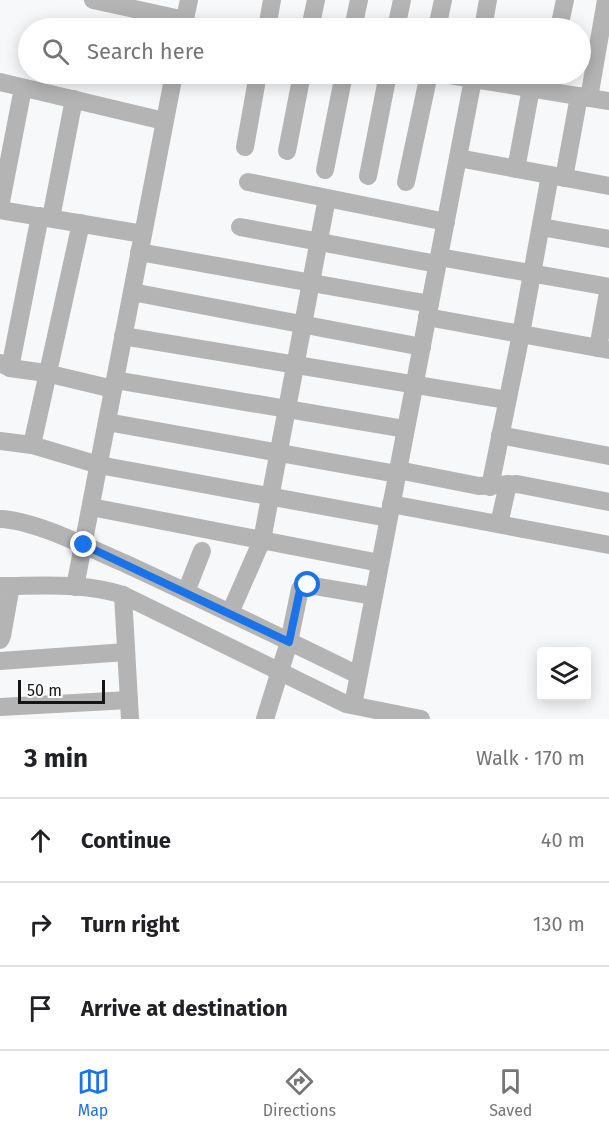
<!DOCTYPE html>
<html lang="en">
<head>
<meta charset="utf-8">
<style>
  :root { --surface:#fff; --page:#f6f6f6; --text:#202124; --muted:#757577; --line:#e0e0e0; --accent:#1a73e8 }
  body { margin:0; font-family:"Fira Sans",sans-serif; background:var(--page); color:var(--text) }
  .controls { position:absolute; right:18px; bottom:18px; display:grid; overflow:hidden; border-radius:6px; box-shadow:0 3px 15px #0003 }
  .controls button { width:54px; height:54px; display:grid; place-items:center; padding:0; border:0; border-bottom:2px solid var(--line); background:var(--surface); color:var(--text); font:30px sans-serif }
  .scale { position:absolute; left:18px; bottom:15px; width:87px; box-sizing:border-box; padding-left:6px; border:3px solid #151516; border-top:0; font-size:16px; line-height:21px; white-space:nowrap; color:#151516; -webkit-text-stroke:4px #fff; paint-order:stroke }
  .stop { position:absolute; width:18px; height:18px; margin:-14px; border:4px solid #1a73e8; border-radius:50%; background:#fff }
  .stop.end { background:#1a73e8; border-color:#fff; box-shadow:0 2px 6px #0008 }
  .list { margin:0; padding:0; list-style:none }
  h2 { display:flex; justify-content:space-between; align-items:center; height:78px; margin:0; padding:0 24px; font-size:26px }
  h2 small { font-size:20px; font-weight:400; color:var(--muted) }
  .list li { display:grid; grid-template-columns:39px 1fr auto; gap:18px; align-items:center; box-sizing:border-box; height:84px; padding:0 24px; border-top:2px solid var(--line) }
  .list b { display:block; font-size:22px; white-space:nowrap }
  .list em { font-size:20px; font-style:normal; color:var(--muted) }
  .icon { flex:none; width:33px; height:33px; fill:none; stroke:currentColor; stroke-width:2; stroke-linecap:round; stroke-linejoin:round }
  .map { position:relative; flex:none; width:609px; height:719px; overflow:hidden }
  .search { position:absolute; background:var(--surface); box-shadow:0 3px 15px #0003; left:18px; right:18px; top:18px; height:66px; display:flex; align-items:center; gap:15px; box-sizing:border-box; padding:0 21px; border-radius:33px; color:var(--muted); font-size:22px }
  .sheet { height:330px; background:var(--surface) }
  nav { display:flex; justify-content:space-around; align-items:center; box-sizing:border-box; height:84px; border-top:2px solid var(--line); background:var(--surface); font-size:16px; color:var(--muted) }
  nav a { display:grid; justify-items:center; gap:3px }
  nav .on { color:var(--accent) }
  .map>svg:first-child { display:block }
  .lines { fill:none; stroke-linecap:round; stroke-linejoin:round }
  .minor { stroke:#b4b4b4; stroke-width:18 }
  .route { stroke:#1a73e8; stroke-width:8 }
</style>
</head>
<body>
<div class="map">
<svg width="609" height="719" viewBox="0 0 609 719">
  <rect width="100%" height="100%" fill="#f7f8f9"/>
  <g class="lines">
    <!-- minor -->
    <g class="minor">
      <path d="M93,0l92,20"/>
      <path d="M183,28l6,-28"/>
      <path d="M267,28l5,-28"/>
      <path d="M310,28l6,-28"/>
      <path d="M353,28l6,-28"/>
      <path d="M396,28l6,-28"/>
      <path d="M437,28l6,-28"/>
      <path d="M483,28l5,-28"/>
      <path d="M559,28l6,-28"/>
      <path d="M443,74l166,27"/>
      <path d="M0,82l164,39"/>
      <path d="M589,98l17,-98"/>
      <path d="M245,147l13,-73"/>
      <path d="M287,151l15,-77"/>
      <path d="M458,158l151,28"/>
      <path d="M516,169l15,-81"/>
      <path d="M325,170l19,-96"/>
      <path d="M368,176l20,-102"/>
      <path d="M564,178l15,-82"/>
      <path d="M248,182l198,40"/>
      <path d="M406,182l23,-108"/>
      <path d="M0,207l23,-119"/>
      <path d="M0,210l143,24"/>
      <path d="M51,218l23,-119"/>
      <path d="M240,227l197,37"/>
      <path d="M541,227l68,12"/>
      <path d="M139,252l291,52"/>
      <path d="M439,257l170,30"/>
      <path d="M132,292l290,55"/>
      <path d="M427,317l182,33"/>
      <path d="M123,336l384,64"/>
      <path d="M598,348l11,-61"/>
      <path d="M0,363l10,5 36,5 67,16"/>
      <path d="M10,368l30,-152"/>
      <path d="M115,380l290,49"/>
      <path d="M107,422l290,52"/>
      <path d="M500,435l109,21"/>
      <path d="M0,441l32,4 67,20 289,53"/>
      <path d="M32,445l49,-222"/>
      <path d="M398,470l81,16 38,-2 92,18"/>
      <path d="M490,487l31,-153 29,-159"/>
      <path d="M391,504l218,41"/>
      <path d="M91,507l289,56"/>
      <path d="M0,519c35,1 91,30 124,44 78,36 156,74 234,112"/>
      <path d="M499,524l9,-40"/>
      <path d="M0,586c41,0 84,-4 123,9l223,109 75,15"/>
      <path d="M75,587l99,-513"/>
      <path d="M186,592l16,-41"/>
      <path d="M123,595l7,124"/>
      <path d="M230,613l32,-73 65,-342"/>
      <path d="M0,640l2,-4 9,-50"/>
      <path d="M0,661l126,-9"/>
      <path d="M351,704l3,-4 120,-626"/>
      <path d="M0,707l129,-7"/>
      <path d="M265,719l24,-77 11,-53 8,-4 65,11"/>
    </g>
  </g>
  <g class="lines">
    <!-- route -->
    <path class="route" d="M84,545l205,97 11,-52 8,-5"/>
  </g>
</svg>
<div class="controls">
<button><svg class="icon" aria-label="layers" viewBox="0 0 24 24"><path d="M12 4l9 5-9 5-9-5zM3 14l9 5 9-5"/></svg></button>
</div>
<div class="scale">50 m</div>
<div class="stop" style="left:308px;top:585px"></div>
<div class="stop end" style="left:84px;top:545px"></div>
<div class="search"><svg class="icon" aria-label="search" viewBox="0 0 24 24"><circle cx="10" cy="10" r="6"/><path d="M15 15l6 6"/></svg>Search here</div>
</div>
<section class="sheet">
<h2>3 min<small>Walk · 170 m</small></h2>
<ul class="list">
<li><svg class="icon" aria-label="ahead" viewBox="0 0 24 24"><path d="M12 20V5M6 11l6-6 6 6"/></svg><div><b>Continue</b></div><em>40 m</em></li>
<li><svg class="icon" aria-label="right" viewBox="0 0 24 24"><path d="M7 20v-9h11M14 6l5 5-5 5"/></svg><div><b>Turn right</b></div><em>130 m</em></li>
<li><svg class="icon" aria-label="arrive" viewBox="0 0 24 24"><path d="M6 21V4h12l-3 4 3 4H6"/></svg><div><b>Arrive at destination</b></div></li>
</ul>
</section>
<nav>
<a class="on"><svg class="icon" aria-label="map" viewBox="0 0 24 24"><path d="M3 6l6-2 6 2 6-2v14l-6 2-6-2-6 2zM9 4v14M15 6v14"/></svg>Map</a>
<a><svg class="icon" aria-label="directions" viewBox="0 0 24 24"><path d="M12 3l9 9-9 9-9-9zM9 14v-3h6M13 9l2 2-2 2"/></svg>Directions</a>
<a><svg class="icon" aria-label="saved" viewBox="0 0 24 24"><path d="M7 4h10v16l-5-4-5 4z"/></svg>Saved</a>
</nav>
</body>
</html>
